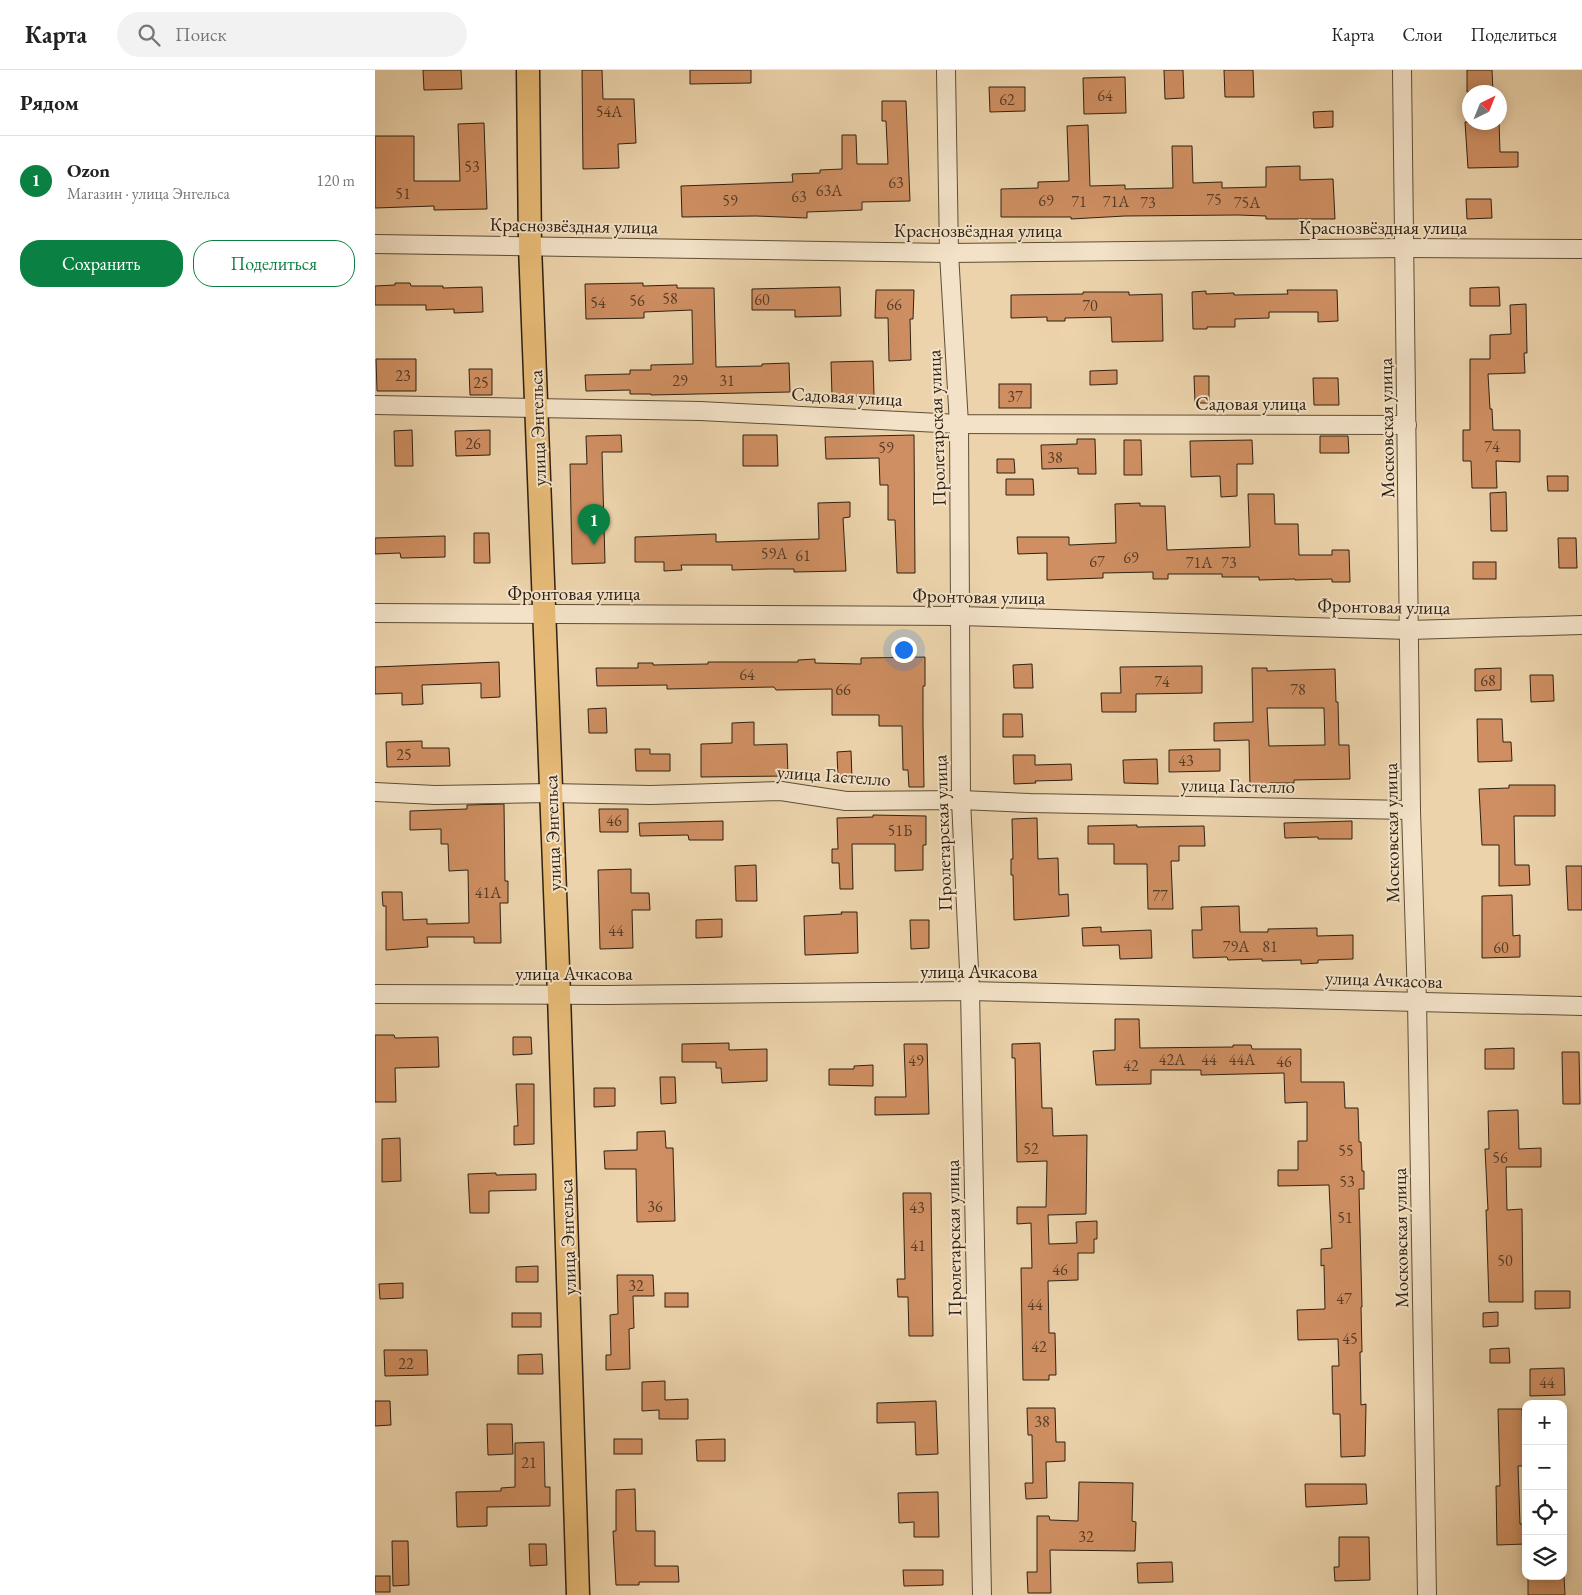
<!DOCTYPE html>
<html lang="ru">
<head>
<meta charset="utf-8">
<style>
  :root { --surface:#fff; --page:#f2f2f2; --text:#222; --muted:#767676; --line:#e0e0e0; --accent:#0b8043 }
  body { margin:0; font-family:"EB Garamond",serif; background:var(--page); color:var(--text) }
  .controls { position:absolute; right:15px; bottom:15px; display:grid; overflow:hidden; border-radius:10px; box-shadow:0 2px 12px #0003 }
  .controls button { width:45px; height:45px; display:grid; place-items:center; padding:0; border:0; border-bottom:1px solid var(--line); background:var(--surface); color:var(--text); font:25px sans-serif }
  .compass { position:absolute; left:1087px; top:15px; width:45px; height:45px; border-radius:50%; background:var(--surface); box-shadow:0 2px 12px #0003; rotate:43deg }
  .you { position:absolute; left:528px; top:579px; width:18px; height:18px; margin:-12px; border:4px solid #fff; border-radius:50%; background:#1a73e8; box-shadow:0 0 0 8px #1a73e833 }
  .badge { display:grid; place-items:center; width:32px; height:32px; border-radius:50%; background:var(--accent); color:#fff; font-size:16px; font-weight:700 }
  .pin { position:absolute; translate:-50% -41px; filter:drop-shadow(0 1px 2px #0008) }
  .pin::after { content:''; position:absolute; top:26px; width:18px; height:15px; background:inherit; clip-path:polygon(0 0,100% 0,50% 100%) }
  .list { margin:0; padding:0; list-style:none }
  h2 { display:flex; justify-content:space-between; align-items:center; height:65px; margin:0; padding:0 20px; font-size:21px }
  h2 small { font-size:16px; font-weight:400; color:var(--muted) }
  .list li { display:grid; grid-template-columns:32px 1fr auto; gap:15px; align-items:center; box-sizing:border-box; height:90px; padding:0 20px; border-top:1px solid var(--line) }
  .list b { display:block; font-size:19px; white-space:nowrap }
  .list p { margin:0; font-size:16px; white-space:nowrap; color:var(--muted) }
  .list em { font-size:16px; font-style:normal; color:var(--muted) }
  .actions { display:flex; gap:10px; padding:15px 20px }
  .actions a { flex:1; padding:11px 0; border:1px solid var(--accent); border-radius:20px; text-align:center; font-size:18px; color:var(--accent) }
  .actions .main { background:var(--accent); color:#fff }
  .icon { flex:none; width:28px; height:28px; fill:none; stroke:currentColor; stroke-width:2; stroke-linecap:round; stroke-linejoin:round }
  .map { position:relative; flex:none; width:1207px; height:1525px; overflow:hidden }
  header { display:flex; align-items:center; gap:30px; box-sizing:border-box; height:70px; padding:0 25px; background:var(--surface); border-bottom:1px solid var(--line) }
  header strong { font-size:24px }
  nav { display:flex; gap:28px; margin-inline-start:auto; font-size:18px }
  .search { width:350px; height:45px; background:var(--page); display:flex; align-items:center; gap:12px; box-sizing:border-box; padding:0 18px; border-radius:28px; color:var(--muted); font-size:19px }
  main { display:flex }
  aside { flex:1; background:var(--surface) }
  .map>svg:first-child { display:block }
  .building { fill:#cf8f62; stroke:#2f2112; fill-rule:evenodd }
  .lines { fill:none; stroke-linecap:round; stroke-linejoin:round }
  .minor-casing { stroke:#5e4e38; stroke-width:20 }
  .major-casing { stroke:#2f2112; stroke-width:25 }
  .minor { stroke:#f3e2c8; stroke-width:18 }
  .major { stroke:#e6ba76; stroke-width:22 }
  .labels { text-anchor:middle; stroke-width:4; stroke-linejoin:round; paint-order:stroke }
  .number-label { font-size:16px; fill:#573c26 }
  .street-label { font-size:19px; fill:#2f2112; stroke:#f3e2c8 }
</style>
</head>
<body>
<header>
<strong>Карта</strong>
<div class="search"><svg class="icon" aria-label="search" viewBox="0 0 24 24"><circle cx="10" cy="10" r="6"/><path d="M15 15l6 6"/></svg>Поиск</div>
<nav><a>Карта</a><a>Слои</a><a>Поделиться</a></nav>
</header>
<main>
<aside>
<h2>Рядом<small></small></h2>
<ul class="list">
<li><span class="badge">1</span><div><b>Ozon</b><p>Магазин · улица Энгельса</p></div><em>120 m</em></li>
</ul>
<div class="actions"><a class="main">Сохранить</a><a>Поделиться</a></div>
</aside>
<div class="map">
<svg width="1207" height="1525" viewBox="0 0 1207 1525">
  <rect width="100%" height="100%" fill="#ecd3ab"/>
  <filter id="stains"><feTurbulence type="fractalNoise" baseFrequency=".004" numOctaves="4"/><feColorMatrix values="0 0 0 0 .2 0 0 0 0 .09 0 0 0 0 .02 0 0 0 .5 -.17"/></filter>
  <radialGradient id="worn" r=".72"><stop offset=".6" stop-color="#630" stop-opacity="0"/><stop offset="1" stop-color="#630" stop-opacity=".3"/></radialGradient>
  <!-- building -->
  <g class="building">
    <path d="M48,0h38l1,19 -38,1z"/>
    <path d="M207,0h20l1,29h31l2,44 -18,1 1,24 -36,1z"/>
    <path d="M315,0h61v13l-61,1z"/>
    <path d="M789,0h19l1,28 -19,1z"/>
    <path d="M849,0h29l1,27h-29z"/>
    <path d="M1092,0h25l1,22h-26z"/>
    <path d="M750,7l1,36 -42,1 -1,-36z"/>
    <path d="M614,17h36v24l-35,1z"/>
    <path d="M507,31h24l4,100 -48,1v8l-55,2v6l-51,-2 -74,1 -1,-31 112,-4 -1,-8 28,-1v-3l22,-1v-34h14l1,29h31l-2,-43h-4z"/>
    <path d="M958,41v16l-19,1 -1,-16z"/>
    <path d="M1090,52h34l1,30h18v15l-50,1z"/>
    <path d="M109,53l3,86 -53,1v-4l-59,2v-72h39v45h46l-2,-57z"/>
    <path d="M713,55l2,61 35,-1v4l48,-1 -1,-42h20l1,37 29,-1v6l44,-1v-20l34,-1v14l33,-1 2,40h-69v-3l-28,-1 -113,1 -54,3v-2h-70v-28l37,-1v-6l31,-1 -2,-55z"/>
    <path d="M1091,129h25l1,19 -25,1z"/>
    <path d="M20,213h15l1,3h32v2l39,-1 1,25 -29,1v-4l-28,1v-5h-51v-19l20,-1z"/>
    <path d="M268,213v3l34,-1v3h37l2,79 46,-1v-2l27,-1 1,29 -139,3v-1h-21v-4l-44,1 -1,-16 45,-1v-4h21v-5l42,-1 -1,-54 -48,2v6l-58,1 -1,-35z"/>
    <path d="M465,217l1,29 -46,1v-7h-43v-21z"/>
    <path d="M1124,217l1,19h-30v-18z"/>
    <path d="M501,220h38l-1,29h-3l1,41 -22,1 -1,-43h-13z"/>
    <path d="M912,220h50l1,31 -20,1v-10h-49v6l-34,1v8h-28v2h-14l-1,-37 14,-1v3l28,-1v2l54,-1z"/>
    <path d="M708,222h46v3l33,-1 1,47 -51,1 -1,-25 -46,1v3h-18v-4l-36,1v-23l72,-1z"/>
    <path d="M1151,234l1,49h-3l1,20 -37,1 2,35h2l1,21h27v32l-24,-1 1,27h-25l-1,-27h-8v-31h7v-71h20v-24l21,-1 -1,-29z"/>
    <path d="M1,289h40v32h-39z"/>
    <path d="M498,291l1,35h-42l-1,-34z"/>
    <path d="M94,299h23v26h-22z"/>
    <path d="M742,300v14l-27,1v-14z"/>
    <path d="M819,306h15v27h-14z"/>
    <path d="M938,308h25l1,27h-25z"/>
    <rect x="624" y="314" width="32" height="24"/>
    <path d="M37,360l1,36h-18l-1,-35z"/>
    <path d="M115,360v25l-34,1 -1,-25z"/>
    <path d="M246,365l1,17h-20l3,111 -33,1 -2,-100h17l-1,-28z"/>
    <path d="M368,365h34l1,31h-35z"/>
    <path d="M539,365l1,138h-18l-2,-53h-7v-35h-8l-1,-27 -53,1 -1,-22z"/>
    <path d="M945,366h28l1,17h-29z"/>
    <path d="M702,369h18l1,35h-18v-6l-36,1 -1,-24 36,-1z"/>
    <path d="M749,370h17l1,35h-18z"/>
    <path d="M877,370l1,24h-16v32l-16,1 -1,-21 -29,1 -1,-36z"/>
    <path d="M622,389h17l1,14h-18z"/>
    <path d="M1172,406h21v15h-20z"/>
    <path d="M631,409h27l1,16h-28z"/>
    <path d="M1131,422l1,39h-16l-1,-38z"/>
    <path d="M873,424h26l1,30h23l1,31h33v-5h17l1,32h-18v-3l-37,1v-1l-36,1v-3h-37v-3h-54v5h-15v-7l-50,1v5l-56,2v-27l-29,1 -1,-17h52v8l47,-2 -1,-39 25,-1v3h25l2,44 83,-3z"/>
    <path d="M475,432v15l-7,1 3,53 -52,1v-3h-26l-36,1v-5h-51l1,5 -18,1v-9h-29v-25l81,-3v8l103,-3 -1,-36z"/>
    <path d="M99,463h15l1,30h-16z"/>
    <path d="M70,466v21l-44,1 -1,-5 -25,1v-16z"/>
    <path d="M1183,468h18l1,30h-18z"/>
    <rect x="1098" y="492" width="23" height="17"/>
    <path d="M550,587v29h-2v39l1,62h-15l-1,-17h-5l-1,-44h-23v-11h-47v-26l-56,1 -2,-3 -107,2v-4l-70,1 -1,-18h42v-5h15v2l55,-1v-2h90v-2l17,-1v4l46,1v-6z"/>
    <path d="M124,592l1,35 -19,1v-15l-59,2 1,19 -21,1v-12l-27,1v-27z"/>
    <path d="M657,594l1,24h-19l-1,-23z"/>
    <path d="M827,596v27l-66,1v18h-34l-1,-19h20l-1,-26z"/>
    <path d="M877,598h15v3l68,-2 1,33h2l1,43h10l1,34 -56,1v3h-24v4h-20l-1,-47 -35,1v-18l39,-1zM892,638h57l1,37 -56,1z"/>
    <path d="M1126,598v22l-26,1v-22z"/>
    <path d="M1155,605h23l1,26 -23,1z"/>
    <path d="M231,638l1,25h-18l-1,-24z"/>
    <path d="M628,644h19l1,23h-20z"/>
    <path d="M1102,649h25l1,23h8l1,19 -34,1z"/>
    <path d="M379,652v23l33,-1 1,32 -87,1v-33l31,-1v-20z"/>
    <path d="M47,671v7h27l1,18 -63,1 -1,-25z"/>
    <path d="M260,679h15v5h20v17h-34z"/>
    <path d="M845,679v22l-51,1v-22z"/>
    <path d="M476,681l1,28h-14l-1,-27z"/>
    <path d="M638,685h22v10l36,-1 1,16 -37,1 1,2 -22,1z"/>
    <path d="M782,689l1,25 -34,-1 -1,-23z"/>
    <path d="M1134,715h46v31h-41l1,49h14l1,20 -31,1v-41h-17l-3,-56 30,-1z"/>
    <path d="M129,734l1,77h3v22h-8l1,40h-27v-6h-47l1,10 -42,3v-44h-3l-1,-14h20l1,28 24,-1v5l42,-1 -1,-53 -19,1 -1,-27h-7v-15l-31,1v-19l57,-2v-4z"/>
    <path d="M224,739h29v23h-28z"/>
    <path d="M498,745l53,1v29h-3v25l-28,1v-27h-43l1,45h-13l-1,-26h-7v-14h6l-1,-31 36,-1z"/>
    <path d="M662,748l1,41 20,-1 1,37 9,-1 1,22 -55,4 -1,-45h-2v-16h2l-1,-40z"/>
    <path d="M348,751v19h-34l-1,-5 -48,1 -1,-13z"/>
    <path d="M977,751v18h-34v-2l-33,1 -1,-15z"/>
    <path d="M762,755v2l67,-1 1,20h-26v15h-8l2,48h-25l-1,-45h-33v-20h-26v-18z"/>
    <path d="M381,795l1,36h-21l-1,-35z"/>
    <path d="M1191,796h16v44h-14z"/>
    <path d="M256,799v24h18l1,17h-18l1,38 -33,1 -2,-79z"/>
    <path d="M1137,825l1,41 7,-1v22l-38,1v-62z"/>
    <path d="M864,836l1,26h28v-3l49,-1v8l36,-1v24l-35,1v3l-17,1v-4l-39,1v-2l-34,1 -1,-3 -34,1 -1,-28h10l-1,-23z"/>
    <path d="M466,842h16l1,41 -53,2 -1,-39 38,-2z"/>
    <path d="M347,849v18l-26,1v-18z"/>
    <path d="M535,850h19v28l-18,1z"/>
    <path d="M726,857v5l50,-2 1,28 -32,1 -1,-14 -36,1 -1,-18z"/>
    <path d="M740,949h24l1,29 93,-1v-2h18l1,4h49v33h43l1,26h13l1,34h2l1,29h2v18h-5l3,118h-1l1,45h-2l1,53 5,-1 -1,52 -24,1 -1,-43h-7l-1,-48h7l-1,-27 -40,1 -1,-30 28,-1 -1,-44 -3,1v-17l11,-1 -3,-63 -51,1v-16h20v-29h9v-39l-22,1 -1,-30 -83,2v-5h-50v14l-55,1 -3,-34 22,-1z"/>
    <path d="M0,965h19l1,3 43,-1 1,30 -44,1 1,34h-21z"/>
    <path d="M138,967h18l1,17 -19,1z"/>
    <path d="M354,973v7l38,-1v32l-45,2 -1,-15h-5v-6h-34v-18z"/>
    <path d="M665,973l2,65h10l1,28 34,-1 -1,79 -38,1 1,29 28,-1 -1,-21 21,-1v18h-3v14h-16v27l-30,1 1,52h6l1,42h-7v5h-26l-2,-112h11l-1,-45 -14,1v-17h29l1,-46 -30,1 -2,-104h-3v-14z"/>
    <path d="M529,974h23l2,70 -54,1v-18h31z"/>
    <path d="M1139,978v21h-29v-20z"/>
    <path d="M1187,982h17l1,52h-17z"/>
    <path d="M498,995v21l-44,-1v-16h25v-3z"/>
    <path d="M285,1007h15l1,26 -15,1z"/>
    <path d="M141,1014h18v60l-20,1v-19h4z"/>
    <path d="M219,1018h21v18l-21,1z"/>
    <path d="M1143,1040l1,39 22,-1v19h-35l1,43 15,-1 1,93h-34l-3,-92h2l-3,-61h4l-1,-38z"/>
    <path d="M290,1061l1,17h7l2,73 -38,1 -1,-53h-31l-1,-18 33,-1v-18z"/>
    <path d="M25,1068l1,43 -19,1v-43z"/>
    <path d="M121,1103v2l40,-1v16l-47,1v22h-19l-2,-39z"/>
    <path d="M528,1123h28l2,143h-24l-1,-39h-10l-1,-18h8z"/>
    <path d="M163,1196v16h-22v-15z"/>
    <path d="M242,1205h36l1,21h-21l1,32 -5,1 1,40 -24,1v-15h5l-1,-40 8,-1z"/>
    <path d="M28,1213v15l-23,1 -1,-15z"/>
    <path d="M1160,1221h35v17l-35,1z"/>
    <rect x="290" y="1223" width="23" height="14"/>
    <path d="M1123,1242v14l-15,1v-14z"/>
    <rect x="137" y="1243" width="29" height="14"/>
    <path d="M1134,1278l1,15h-20v-14z"/>
    <path d="M9,1280h43l1,25 -43,1z"/>
    <path d="M167,1284l1,20h-25v-19z"/>
    <path d="M1189,1298l1,27 -35,1v-27z"/>
    <path d="M290,1311v19l23,-1v20h-29v-9l-17,1v-29z"/>
    <path d="M0,1331h15l1,24 -16,1z"/>
    <path d="M561,1331l2,53 -22,1 -1,-33 -38,1v-20z"/>
    <path d="M652,1338h28l1,34h9v19l-19,1 1,36 -21,1 -1,-16h8l-1,-48h-4z"/>
    <path d="M1123,1339h24l2,57h-6l2,58h6v20l-29,1 -1,-59h4z"/>
    <path d="M112,1354h25l1,30 -25,1z"/>
    <rect x="239" y="1369" width="28" height="15"/>
    <path d="M350,1369v22h-28l-1,-21z"/>
    <path d="M169,1372l1,45h5v19l-63,1v19l-30,1 -1,-35 45,-1v-3l14,-1v-44z"/>
    <path d="M704,1412l54,1 -1,38 4,1 -1,29 -85,-1 1,43h-23l-1,-21h10v-56h12l1,4 28,1z"/>
    <path d="M930,1414h61l1,20 -61,3z"/>
    <path d="M260,1419l1,42h19v35h23l1,16h-40v3h-23l-3,-54h3v-41z"/>
    <path d="M563,1422l1,45h-25v-15l-15,1 -1,-30z"/>
    <path d="M964,1467h30l1,43 -35,1 -1,-14h5z"/>
    <path d="M17,1471h16l1,44 -16,1z"/>
    <path d="M154,1474h17l1,21 -17,1z"/>
    <path d="M797,1492l1,20 -35,1 -1,-20z"/>
    <path d="M528,1500h40v15l-39,1z"/>
    <rect x="0" y="1506" width="15" height="16"/>
    <path d="M1153,1506h36l1,19h-37z"/>
  </g>
  <g class="lines">
    <defs>
      <g id="minor">
        <path d="M571,0l3,183 10,171 2,376 9,191 12,604"/>
        <path d="M1027,0l9,740 6,191 10,594"/>
        <path d="M0,174l574,9 456,-5 177,1"/>
        <path d="M0,335l325,6 259,13 448,1"/>
        <path d="M0,543l585,3 449,14 173,-5"/>
        <path d="M0,722l60,3 115,-2 101,2 130,-4 65,10 115,-1 69,3 381,7"/>
        <path d="M0,924l232,1 363,-4 612,15"/>
      </g>
      <path id="major" d="M153,0l2,176 29,748 19,601"/>
    </defs>
    <!-- minor casing -->
    <use href="#minor" class="minor-casing"/>
    <!-- major casing -->
    <use href="#major" class="major-casing"/>
    <!-- minor -->
    <use href="#minor" class="minor"/>
    <!-- major -->
    <use href="#major" class="major"/>
  </g>
  <g class="labels">
    <!-- number labels -->
    <g class="number-label">
      <text x="730" y="31">64</text>
      <text x="632" y="35">62</text>
      <text x="234" y="47">54А</text>
      <text x="97" y="102">53</text>
      <text x="521" y="118">63</text>
      <text x="454" y="126">63А</text>
      <text x="28" y="129">51</text>
      <text x="424" y="132">63</text>
      <text x="839" y="135">75</text>
      <text x="355" y="136">59</text>
      <text x="671" y="136">69</text>
      <text x="704" y="137">71</text>
      <text x="741" y="137">71А</text>
      <text x="773" y="138">73</text>
      <text x="872" y="138">75А</text>
      <text x="295" y="234">58</text>
      <text x="387" y="235">60</text>
      <text x="262" y="236">56</text>
      <text x="223" y="238">54</text>
      <text x="519" y="240">66</text>
      <text x="715" y="241">70</text>
      <text x="28" y="311">23</text>
      <text x="305" y="316">29</text>
      <text x="352" y="316">31</text>
      <text x="106" y="318">25</text>
      <text x="640" y="332">37</text>
      <text x="98" y="379">26</text>
      <text x="1117" y="382">74</text>
      <text x="511" y="383">59</text>
      <text x="680" y="393">38</text>
      <text x="399" y="489">59А</text>
      <text x="428" y="491">61</text>
      <text x="756" y="493">69</text>
      <text x="722" y="497">67</text>
      <text x="824" y="498">71А</text>
      <text x="854" y="498">73</text>
      <text x="372" y="610">64</text>
      <text x="1113" y="616">68</text>
      <text x="787" y="617">74</text>
      <text x="468" y="625">66</text>
      <text x="923" y="625">78</text>
      <text x="29" y="690">25</text>
      <text x="811" y="696">43</text>
      <text x="239" y="756">46</text>
      <text x="525" y="766">51Б</text>
      <text x="113" y="828">41А</text>
      <text x="785" y="831">77</text>
      <text x="241" y="866">44</text>
      <text x="861" y="882">79А</text>
      <text x="895" y="882">81</text>
      <text x="1126" y="883">60</text>
      <text x="797" y="995">42А</text>
      <text x="834" y="995">44</text>
      <text x="867" y="995">44А</text>
      <text x="541" y="996">49</text>
      <text x="909" y="997">46</text>
      <text x="756" y="1001">42</text>
      <text x="656" y="1084">52</text>
      <text x="971" y="1086">55</text>
      <text x="1125" y="1093">56</text>
      <text x="972" y="1117">53</text>
      <text x="280" y="1142">36</text>
      <text x="542" y="1143">43</text>
      <text x="970" y="1153">51</text>
      <text x="543" y="1181">41</text>
      <text x="1130" y="1196">50</text>
      <text x="685" y="1205">46</text>
      <text x="261" y="1221">32</text>
      <text x="969" y="1234">47</text>
      <text x="660" y="1240">44</text>
      <text x="975" y="1274">45</text>
      <text x="664" y="1282">42</text>
      <text x="31" y="1299">22</text>
      <text x="1172" y="1318">44</text>
      <text x="667" y="1357">38</text>
      <text x="154" y="1398">21</text>
      <text x="711" y="1472">32</text>
    </g>
    <!-- street labels -->
    <g class="street-label">
      <text transform="translate(199 155) rotate(1)" y="7">Краснозвёздная улица</text>
      <text x="1008" y="164">Краснозвёздная улица</text>
      <text x="603" y="167">Краснозвёздная улица</text>
      <text transform="translate(472 326) rotate(3)" y="7">Садовая улица</text>
      <text x="876" y="340">Садовая улица</text>
      <text transform="translate(162 358) rotate(-92)" y="7">улица Энгельса</text>
      <text transform="translate(561 358) rotate(-92)" y="7">Пролетарская улица</text>
      <text transform="translate(1011 358) rotate(-91)" y="7">Московская улица</text>
      <text x="199" y="530">Фронтовая улица</text>
      <text transform="translate(604 526) rotate(1)" y="7">Фронтовая улица</text>
      <text transform="translate(1009 536) rotate(1)" y="7">Фронтовая улица</text>
      <text transform="translate(459 705) rotate(4)" y="7">улица Гастелло</text>
      <text transform="translate(863 715) rotate(1)" y="7">улица Гастелло</text>
      <text transform="translate(177 763) rotate(-92)" y="7">улица Энгельса</text>
      <text transform="translate(567 763) rotate(-92)" y="7">Пролетарская улица</text>
      <text transform="translate(1016 763) rotate(-91)" y="7">Московская улица</text>
      <text x="604" y="908">улица Ачкасова</text>
      <text x="199" y="910">улица Ачкасова</text>
      <text transform="translate(1009 909) rotate(2)" y="7">улица Ачкасова</text>
      <text transform="translate(192 1167) rotate(-92)" y="7">улица Энгельса</text>
      <text transform="translate(578 1168) rotate(-91)" y="7">Пролетарская улица</text>
      <text transform="translate(1025 1168) rotate(-91)" y="7">Московская улица</text>
    </g>
  </g>
  <rect width="100%" height="100%" filter="url(#stains)"/>
  <rect width="100%" height="100%" fill="url(#worn)"/>
</svg>
<div class="controls">
<button>+</button>
<button>−</button>
<button><svg class="icon" aria-label="locate" viewBox="0 0 24 24"><circle cx="12" cy="12" r="6"/><path d="M12 2v4M12 18v4M2 12h4M18 12h4"/></svg></button>
<button><svg class="icon" aria-label="layers" viewBox="0 0 24 24"><path d="M12 4l9 5-9 5-9-5zM3 14l9 5 9-5"/></svg></button>
</div>
<svg class="compass" viewBox="-18 -18 36 36"><path d="M0-13l5 13h-10z" fill="#e53935"/><path d="M0 13l5-13h-10z" fill="#767676"/></svg>
<div class="you"></div>
<div class="pin badge" style="left:219px;top:475px">1</div>
</div>
</main>
</body>
</html>
